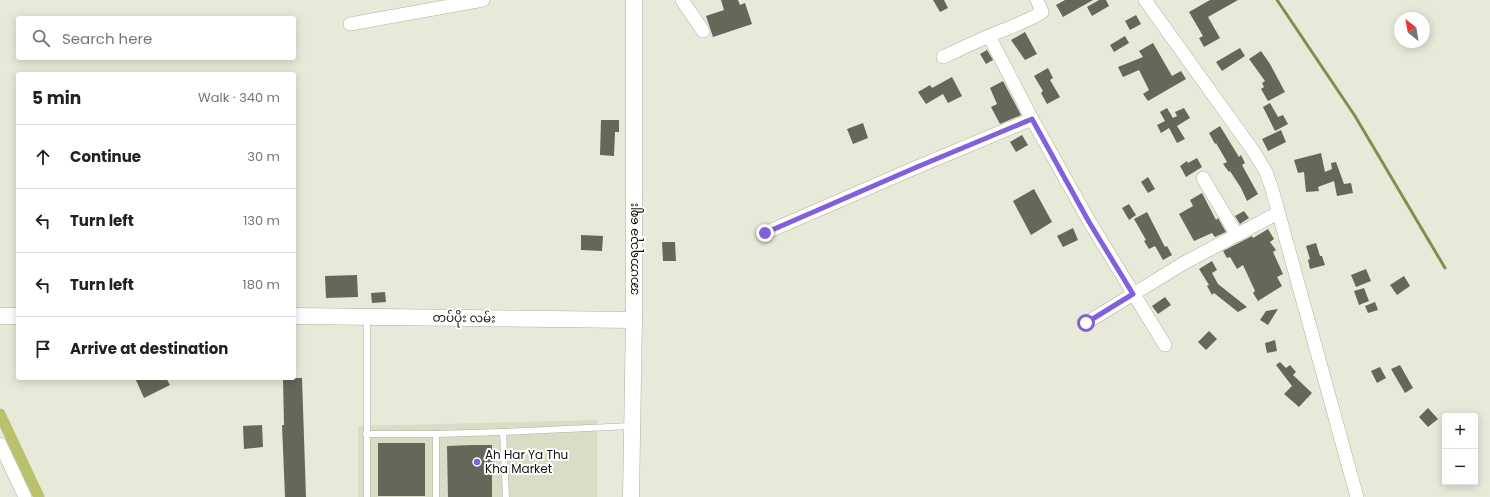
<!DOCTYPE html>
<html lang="en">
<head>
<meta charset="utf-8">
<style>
  :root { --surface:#fff; --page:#f6f6f6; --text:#202124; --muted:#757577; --line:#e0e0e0 }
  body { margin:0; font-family:Poppins,"Noto Sans Myanmar",sans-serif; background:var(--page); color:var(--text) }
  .controls { position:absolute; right:12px; bottom:12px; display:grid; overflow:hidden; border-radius:4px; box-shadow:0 2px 10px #0003 }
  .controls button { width:36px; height:36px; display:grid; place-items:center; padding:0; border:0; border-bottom:1px solid var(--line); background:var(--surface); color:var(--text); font:20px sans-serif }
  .compass { position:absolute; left:1394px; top:12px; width:36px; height:36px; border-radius:50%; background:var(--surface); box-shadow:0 2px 10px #0003; rotate:329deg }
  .stop { position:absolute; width:12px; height:12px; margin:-9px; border:3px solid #8360db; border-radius:50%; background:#fff }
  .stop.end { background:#8360db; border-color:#fff; box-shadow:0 1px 4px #0008 }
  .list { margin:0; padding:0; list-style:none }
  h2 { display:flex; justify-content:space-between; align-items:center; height:52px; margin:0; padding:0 16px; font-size:17px }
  h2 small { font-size:13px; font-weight:400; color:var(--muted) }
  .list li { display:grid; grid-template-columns:26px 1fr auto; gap:12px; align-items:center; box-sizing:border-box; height:64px; padding:0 16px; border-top:1px solid var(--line) }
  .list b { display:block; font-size:15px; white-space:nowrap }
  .list em { font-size:13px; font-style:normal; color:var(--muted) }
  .icon { flex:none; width:22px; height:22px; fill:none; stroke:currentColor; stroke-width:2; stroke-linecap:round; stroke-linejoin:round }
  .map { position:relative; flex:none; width:1490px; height:497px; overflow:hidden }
  .search { position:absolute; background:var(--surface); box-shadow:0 2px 10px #0003; left:16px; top:16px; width:280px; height:44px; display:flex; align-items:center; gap:10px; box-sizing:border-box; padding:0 14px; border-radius:4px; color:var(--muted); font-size:15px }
  .panel { position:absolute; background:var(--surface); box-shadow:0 2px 10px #0003; left:16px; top:72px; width:280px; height:308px; border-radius:4px }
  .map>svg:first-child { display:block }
  .built { fill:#daddc5 }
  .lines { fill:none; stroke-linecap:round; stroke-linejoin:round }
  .stream { stroke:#868c50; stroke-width:3 }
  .canal { stroke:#b9c16d; stroke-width:11 }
  .building { fill:#656758 }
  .service-casing { stroke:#aeb1a0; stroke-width:7 }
  .minor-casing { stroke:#aeb1a0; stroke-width:14 }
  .tertiary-casing { stroke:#aeb1a0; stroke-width:17 }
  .service { stroke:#fff; stroke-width:6 }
  .minor { stroke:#fff; stroke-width:13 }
  .tertiary { stroke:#fff; stroke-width:16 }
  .route { stroke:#8360db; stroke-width:5 }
  .poi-dot { fill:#8360db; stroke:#fff; stroke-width:1.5 }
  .labels { text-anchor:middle; stroke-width:4; stroke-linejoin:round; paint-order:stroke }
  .street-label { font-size:12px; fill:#10110b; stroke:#fff }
  .poi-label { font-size:12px; fill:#10110b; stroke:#fff; text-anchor:start }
</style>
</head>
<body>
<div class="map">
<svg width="1490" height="497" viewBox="0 0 1490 497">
  <rect width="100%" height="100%" fill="#e7ead8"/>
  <!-- built -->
  <path class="built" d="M597,420v77h-239v-71z"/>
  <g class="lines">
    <!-- stream -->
    <path class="stream" d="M1277,0l78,116 90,152"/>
    <!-- canal -->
    <path class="canal" d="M0,414l39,83"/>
  </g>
  <!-- building -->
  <g class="building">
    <path d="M721,0h17l2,5 5,-2 7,21 -39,13 -7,-21 18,-6z"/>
    <path d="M933,0h11l4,8 -8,4z"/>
    <path d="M1065,0h28l-30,17 -7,-12z"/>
    <path d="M1099,0h7l3,6 -17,10 -5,-9z"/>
    <path d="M1210,0h28l-30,17 12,21 -16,9 -5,-9 4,-2 -14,-24z"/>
    <path d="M1136,15l5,9 -11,6 -5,-9z"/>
    <path d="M1025,32l12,22 -12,6 -14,-20z"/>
    <path d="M1125,36l4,7 -15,9 -4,-7z"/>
    <path d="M1153,43l19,33 9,-5 5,8 -38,22 -5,-7 6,-4 -10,-20 -16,7 -5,-10 25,-10 -4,-6z"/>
    <path d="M1240,48l5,8 -23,15 -6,-9z"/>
    <path d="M987,50l6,10 -7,4 -6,-10z"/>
    <path d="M1261,51l9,13 15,28 -17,9 -7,-12 3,-2 -2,-4 3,-2 -16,-22z"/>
    <path d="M1048,68l5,10 -3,2 10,17 -13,7 -6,-11 2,-2 -9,-15z"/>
    <path d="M952,77l10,19 -14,7 -5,-9 -17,10 -8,-12 12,-7 2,3z"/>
    <path d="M1003,81l18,34 -21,9 -9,-17 6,-3 -7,-16z"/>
    <path d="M1270,103l8,14 5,-2 5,9 -13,7 -12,-24z"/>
    <path d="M1167,108l6,10 4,-2 -2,-4 9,-4 6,10 -13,8 8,13 -8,4 -8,-15 -8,5 -4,-8 8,-4 -5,-9z"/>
    <path d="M601,120h18v12h-4l-1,24 -14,-1z"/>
    <path d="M863,123l5,15 -15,6 -6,-15z"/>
    <path d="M1220,126l19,31 2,-2 4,8 -3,2 16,29 -11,7 -6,-13 -11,-17 -1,1 -6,-8 4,-2 -11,-19 -1,1 -6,-11z"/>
    <path d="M1281,130l5,12 -18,9 -6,-12z"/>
    <path d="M1022,135l6,10 -12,7 -6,-10z"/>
    <path d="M1321,153l4,19 7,-3 -1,-6 5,-1 8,22 7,-1 2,10 -16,3 -3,-15 -16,6 1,4 -13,1 -2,-20 -6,1 -4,-13z"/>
    <path d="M1197,158l5,9 -16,10 -6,-11 7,-5 1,2z"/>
    <path d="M1148,177l7,12 -7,4 -7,-11z"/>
    <path d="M1034,189l18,33 -21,13 -18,-34z"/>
    <path d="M1202,193l14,27 2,-2 8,14 -11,5 -3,-4 -18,8 -15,-27 14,-8 -3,-6z"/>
    <path d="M1129,204l7,11 -7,5 -7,-12z"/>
    <path d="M1244,211l5,7 -9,6 -5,-8z"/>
    <path d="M1147,212l18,35 2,-1 5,9 -9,5 -8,-14 -6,3 -5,-8 2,-1 -12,-21z"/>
    <path d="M1073,228l5,12 -15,7 -6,-11z"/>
    <path d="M1268,229l6,10 -4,3 6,8 -3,2 10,22 -6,3 5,9 -24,15 -5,-8 2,-2 -12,-26 -6,4 -7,-12 -3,1 -4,-7 29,-15 1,2z"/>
    <path d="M581,235l22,1 -1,15 -21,-1z"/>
    <path d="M662,242h13l1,19h-13z"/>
    <path d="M1316,243l4,13h2l3,9 -15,4 -2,-9 2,-1 -4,-13z"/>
    <path d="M1212,261l5,9 -5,3 6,11 29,23 -9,5 -24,-19 -2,2 -5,-9 2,-1 -10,-16z"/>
    <path d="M1366,269l5,12 -15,6 -5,-12z"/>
    <path d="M357,275l1,22 -32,1 -1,-22z"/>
    <path d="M1404,276l6,10 -13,9 -7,-10z"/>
    <path d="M1364,288l5,13 -10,4 -5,-14z"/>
    <path d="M385,292l1,10 -14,1 -1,-10z"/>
    <path d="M1165,297l6,8 -13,9 -6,-8z"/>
    <path d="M1375,302l3,8 -10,3 -3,-7z"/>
    <path d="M1278,309l-10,16 -8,-5 6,-9z"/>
    <path d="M1209,331l8,8 -11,11 -8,-8z"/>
    <path d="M1275,340l2,11 -10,2 -2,-10z"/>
    <path d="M1280,362l6,6 4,-3 6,7 -3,3 19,18 -13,14 -15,-13 8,-8 -16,-21z"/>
    <path d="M1400,365l13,23 -8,5 -14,-24z"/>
    <path d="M1380,367l6,11 -9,5 -6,-12z"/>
    <path d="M135,378h31l4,7 -26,13z"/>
    <path d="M283,378h19l4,119h-21l-3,-72h2z"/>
    <path d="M1428,408l10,11 -10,8 -9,-10z"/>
    <path d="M262,425l1,22 -19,2 -1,-23z"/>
    <rect x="378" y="443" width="47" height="53"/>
    <path d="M472,445h20v52h-44l-1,-51z"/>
  </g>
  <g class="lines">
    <defs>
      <g id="service">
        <path d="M366,434h70l67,-2"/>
        <path d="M367,497v-179"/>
        <path d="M436,497v-63"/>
        <path d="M506,497l-3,-65 128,-6"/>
      </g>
      <g id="minor">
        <path d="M682,0l21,31"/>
        <path d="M1145,0l109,152 12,20 6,17 85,308"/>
        <path d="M350,24l133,-24"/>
        <path d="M989,36l43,83 57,102 76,124"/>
        <path d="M943,57c15,-7 30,-14 46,-21 18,-8 36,-13 53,-24l-5,-12"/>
        <path d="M1203,178l34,57"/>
        <path d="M765,233l152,-66 115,-48"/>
        <path d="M1086,323l98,-60 94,-50"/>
        <path d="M0,444l25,53"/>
      </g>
      <g id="tertiary">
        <path d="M0,316h18"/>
        <path d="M294,316l340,4"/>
        <path d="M631,497l3,-177v-320"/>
      </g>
    </defs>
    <!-- service casing -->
    <use href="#service" class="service-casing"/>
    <!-- minor casing -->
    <use href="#minor" class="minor-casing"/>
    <!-- tertiary casing -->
    <use href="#tertiary" class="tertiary-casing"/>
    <!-- service -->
    <use href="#service" class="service"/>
    <!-- minor -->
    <use href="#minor" class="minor"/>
    <!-- tertiary -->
    <use href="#tertiary" class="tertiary"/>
  </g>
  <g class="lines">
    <!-- route -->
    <path class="route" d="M765,233l152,-66 115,-48 57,103 44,72 -47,29"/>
  </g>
  <!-- markers -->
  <circle class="poi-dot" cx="477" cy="462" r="4"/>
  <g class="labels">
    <!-- street labels -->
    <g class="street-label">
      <text transform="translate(634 249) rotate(-90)" y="4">အာဟာရသုခ ဈေး</text>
      <text transform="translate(464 318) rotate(1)" y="4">တပ်ပိုး လမ်း</text>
    </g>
    <!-- poi labels -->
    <g class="poi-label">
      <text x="485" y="459">Ah Har Ya Thu<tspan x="485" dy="14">Kha Market</tspan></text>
    </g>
  </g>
</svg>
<div class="controls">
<button>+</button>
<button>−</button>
</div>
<svg class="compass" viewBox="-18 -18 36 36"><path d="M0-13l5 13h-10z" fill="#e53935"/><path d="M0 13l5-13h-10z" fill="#757577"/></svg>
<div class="stop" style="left:1086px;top:323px"></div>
<div class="stop end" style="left:765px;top:233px"></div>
<div class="search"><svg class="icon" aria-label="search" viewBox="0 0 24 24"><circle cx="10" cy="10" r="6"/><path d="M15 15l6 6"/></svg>Search here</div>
<section class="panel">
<h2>5 min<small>Walk · 340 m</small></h2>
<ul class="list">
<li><svg class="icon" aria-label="ahead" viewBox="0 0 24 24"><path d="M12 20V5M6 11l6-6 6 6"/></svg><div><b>Continue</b></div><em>30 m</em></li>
<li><svg class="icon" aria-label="left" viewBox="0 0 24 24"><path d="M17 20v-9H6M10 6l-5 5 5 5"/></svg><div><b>Turn left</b></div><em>130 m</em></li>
<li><svg class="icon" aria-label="left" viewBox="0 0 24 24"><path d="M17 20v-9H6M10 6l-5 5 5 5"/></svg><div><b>Turn left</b></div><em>180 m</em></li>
<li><svg class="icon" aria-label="arrive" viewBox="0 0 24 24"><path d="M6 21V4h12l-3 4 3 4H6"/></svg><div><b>Arrive at destination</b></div></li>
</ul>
</section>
</div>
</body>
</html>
